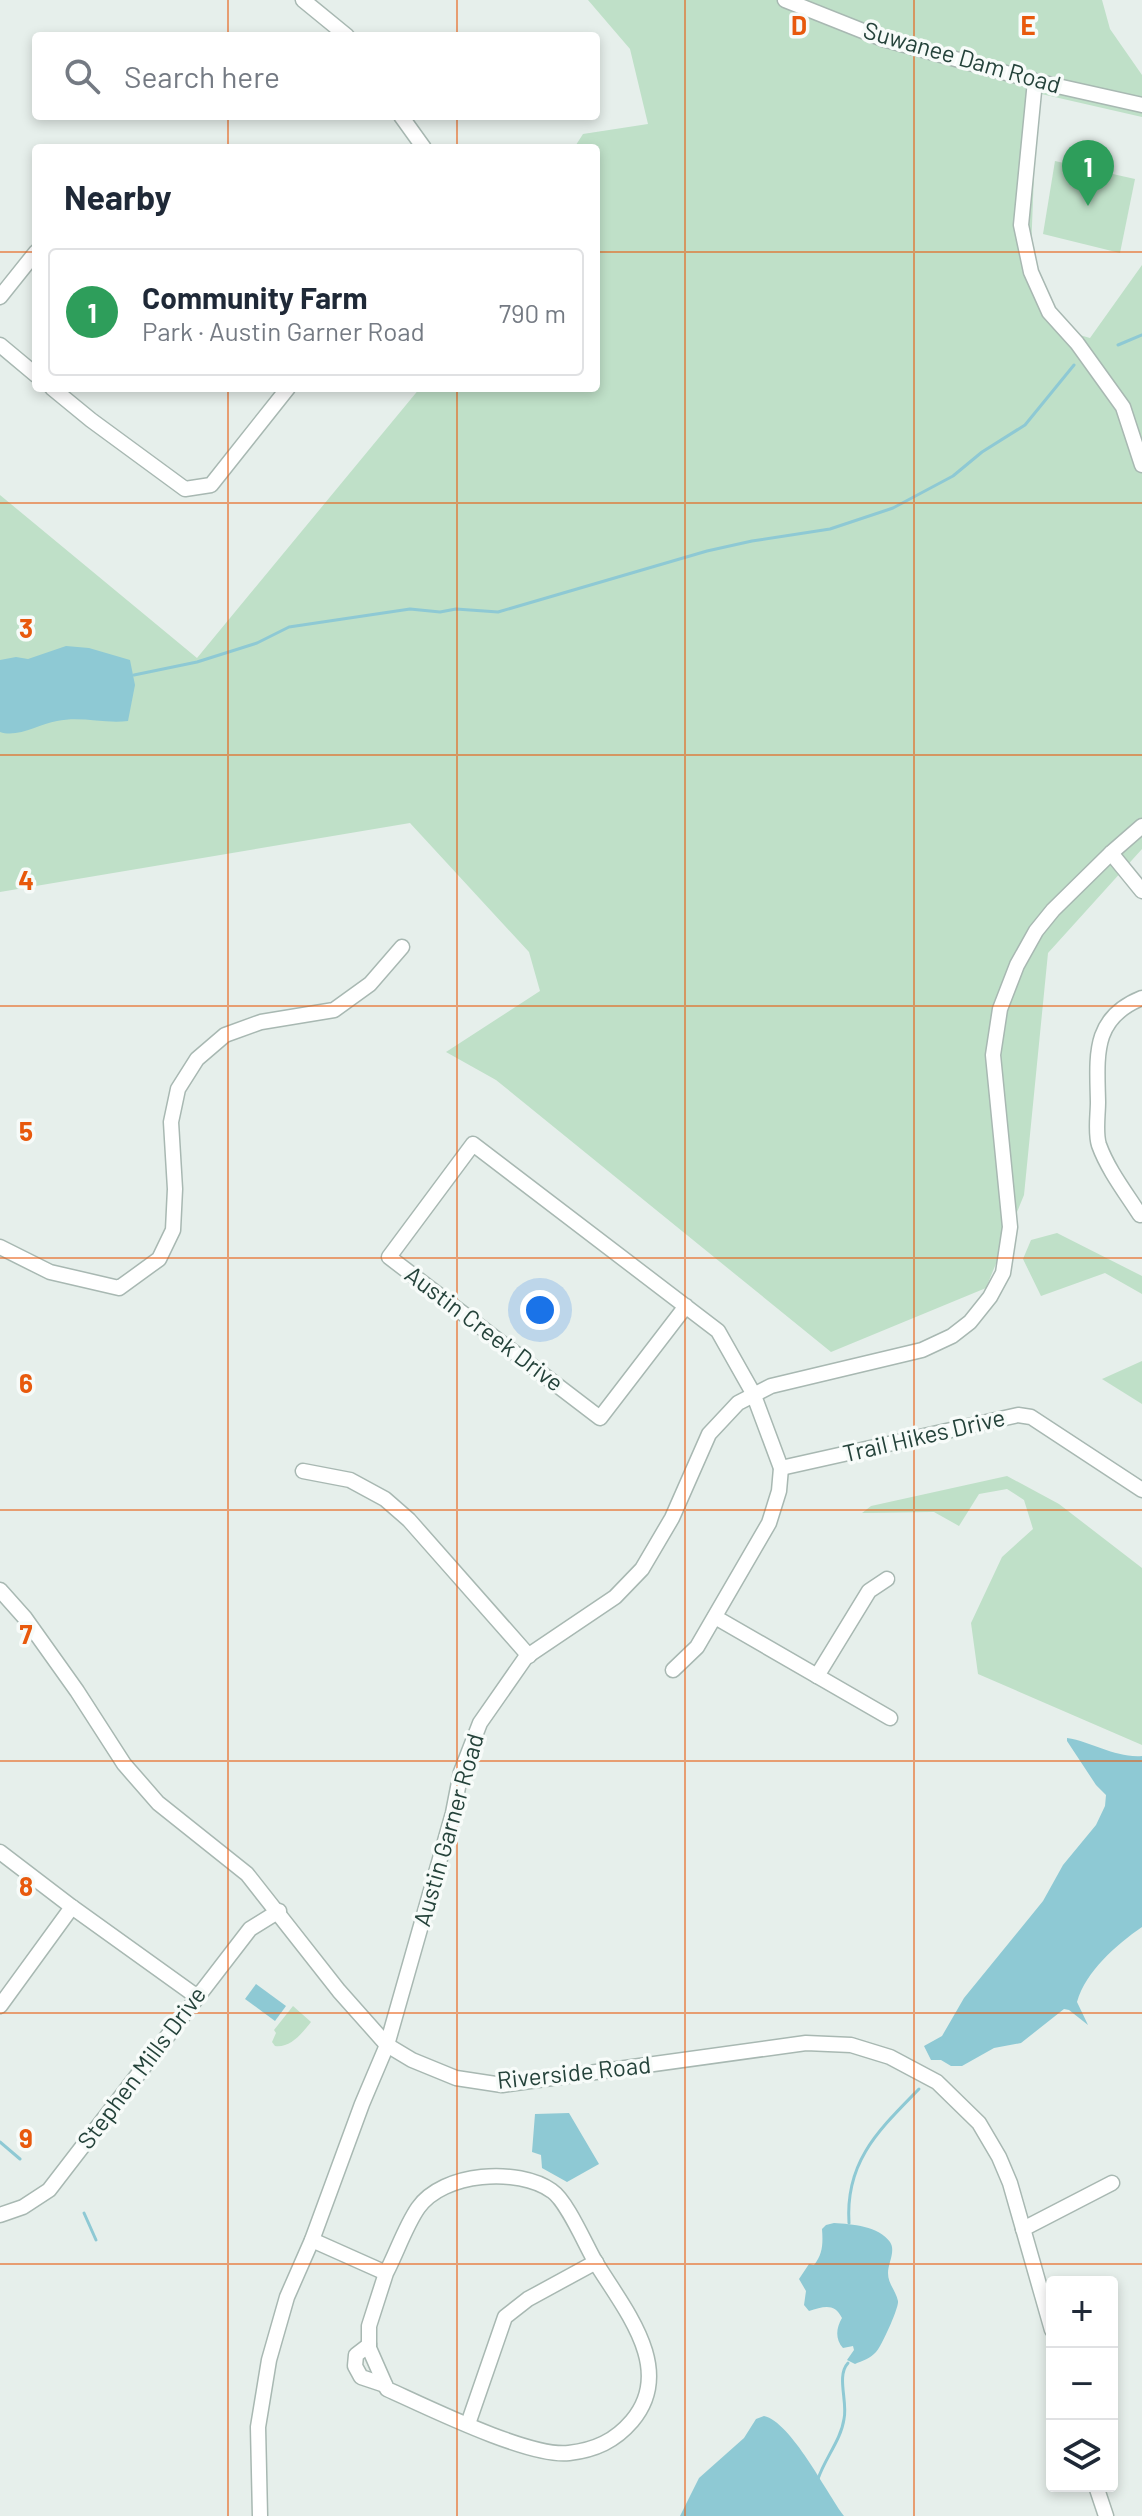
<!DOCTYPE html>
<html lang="en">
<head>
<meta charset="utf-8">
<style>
  :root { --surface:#fff; --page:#f6f6f7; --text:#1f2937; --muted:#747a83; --line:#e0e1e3; --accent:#7f5249 }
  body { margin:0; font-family:Barlow,sans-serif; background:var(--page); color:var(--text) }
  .controls { position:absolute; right:24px; bottom:24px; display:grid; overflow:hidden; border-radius:8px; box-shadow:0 4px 12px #0003 }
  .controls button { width:72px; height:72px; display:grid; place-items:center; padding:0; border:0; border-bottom:2px solid var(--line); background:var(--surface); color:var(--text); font:40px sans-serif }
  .you { position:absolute; left:540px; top:1310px; width:28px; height:28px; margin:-20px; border:6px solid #fff; border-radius:50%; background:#1a73e8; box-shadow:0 0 0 12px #1a73e833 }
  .badge { display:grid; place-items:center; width:52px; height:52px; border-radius:50%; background:var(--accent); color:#fff; font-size:26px; font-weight:700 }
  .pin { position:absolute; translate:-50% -66px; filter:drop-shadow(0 2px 4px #0008) }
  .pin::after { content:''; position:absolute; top:42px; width:28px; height:24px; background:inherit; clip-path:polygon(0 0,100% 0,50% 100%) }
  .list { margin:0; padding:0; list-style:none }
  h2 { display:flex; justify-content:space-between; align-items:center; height:104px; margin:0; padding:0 32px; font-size:34px }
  h2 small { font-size:26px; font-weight:400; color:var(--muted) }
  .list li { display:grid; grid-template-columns:52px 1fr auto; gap:24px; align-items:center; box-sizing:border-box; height:128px; margin:0 16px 16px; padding:0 16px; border:2px solid var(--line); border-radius:8px }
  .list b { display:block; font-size:30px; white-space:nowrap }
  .list p { margin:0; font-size:26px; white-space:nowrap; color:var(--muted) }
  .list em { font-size:26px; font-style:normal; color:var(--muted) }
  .icon { flex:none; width:44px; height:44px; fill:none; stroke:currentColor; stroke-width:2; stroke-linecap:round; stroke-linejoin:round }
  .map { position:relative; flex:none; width:1142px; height:2516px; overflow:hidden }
  .search { position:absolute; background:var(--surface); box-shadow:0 4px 12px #0003; left:32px; top:32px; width:568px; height:88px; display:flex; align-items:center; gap:20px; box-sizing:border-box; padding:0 28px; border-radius:8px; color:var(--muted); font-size:30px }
  .panel { position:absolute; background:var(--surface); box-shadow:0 4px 12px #0003; left:32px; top:144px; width:568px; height:248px; border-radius:8px }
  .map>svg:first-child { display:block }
  .green { fill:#bfe0c8 }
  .water { fill:#8ec9d4 }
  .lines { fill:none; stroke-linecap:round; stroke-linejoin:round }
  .stream { stroke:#8ec9d4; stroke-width:3 }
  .minor-casing { stroke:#a8b8b2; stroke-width:17 }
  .minor { stroke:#fff; stroke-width:14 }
  .grid { fill:none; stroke:#e8590c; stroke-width:2; stroke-opacity:0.55 }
  .labels { text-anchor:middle; stroke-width:7; stroke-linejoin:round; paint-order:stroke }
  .street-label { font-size:24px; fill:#24423a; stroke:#f7fbf9 }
  .grid-label { font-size:26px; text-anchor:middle; font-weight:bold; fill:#e8590c; stroke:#f7fbf9; stroke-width:7; stroke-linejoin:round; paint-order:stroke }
</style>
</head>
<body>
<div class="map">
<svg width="1142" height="2516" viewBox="0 0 1142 2516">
  <rect width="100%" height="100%" fill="#e6efeb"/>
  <!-- green -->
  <g class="green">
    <path d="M588,0h514l8,29 32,46v42l-105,-24 -7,186 36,52 24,7 52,-73v584l-94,104 -24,242 -38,93 -155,64 -335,-272 -50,-28 94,-61 -11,-39 -119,-129 -410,69v-397l197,163 223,-270h176v-240h-22l9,-14 65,-10 -18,-75z"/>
    <path d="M1055,161l80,18 -15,74 -77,-19z"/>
    <path d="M1057,1233l85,43v18l-37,-21 -64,23 -18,-37 8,-19z"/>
    <path d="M1142,1361v43l-40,-25z"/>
    <path d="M1007,1476l52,28 83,64v177l-164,-71 -7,-51 31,-66 31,-28 -9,-29 -17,-11 -28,5 -20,32 -25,-14 -72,1 9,-7z"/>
    <path d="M293,2006l18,16c-9,11 -20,26 -36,24l-3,-4 4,-9 -2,-3z"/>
  </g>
  <!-- water -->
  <g class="water">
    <path d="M66,646l23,2 41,12 5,25 -7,36c-23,3 -47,-5 -71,0 -18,3 -39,17 -57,11v-72l16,-3 12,2z"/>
    <path d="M1067,1738c26,4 48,20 75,18v171c-26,18 -56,44 -65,75l11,23 -19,-15 -5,-1 -43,34 -27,5 -32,18h-11l-10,-6h-10l-7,-14 18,-10 22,-38 79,-97 20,-36 33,-40 9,-19 1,-11 -10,-10 -29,-44z"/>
    <path d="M256,1984l30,22 -11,15 -30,-22z"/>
    <path d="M569,2113l30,51 -32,18 -25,-14 -1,-13 -9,-3 3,-38z"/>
    <path d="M834,2223c18,1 45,3 56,19 6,9 -2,21 -2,31 0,11 8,18 10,28 1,7 -17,46 -22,51 -5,6 -14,9 -21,12l-8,-4 7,-10 -1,-4 -10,2c-8,-9 -7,-20 -1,-30 -8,-16 -19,-11 -33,-7l-5,-6 2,-14 -7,-12 10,-15 5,1c9,-11 9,-22 8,-36l4,-4z"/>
    <path d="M764,2416c27,6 62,76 80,100h-164l19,-38 45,-40 12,-19z"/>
  </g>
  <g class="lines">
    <!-- stream -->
    <g class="stream">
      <path d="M1118,345l24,-10"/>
      <path d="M134,675l63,-13 60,-19 32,-16 121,-18 30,3 16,-3 42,3 209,-61 45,-10 78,-12 63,-21 60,-32 29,-24 43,-27 49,-60"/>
      <path d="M0,2142l20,17"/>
      <path d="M84,2213l12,27"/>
      <path d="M849,2223c-4,-62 30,-93 70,-134"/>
      <path d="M818,2479c7,-21 23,-39 26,-60 4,-17 -8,-43 4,-56"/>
    </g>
    <defs>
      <g id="minor">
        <path d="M303,0l44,36"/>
        <path d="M785,0l98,39 152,42 107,24"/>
        <path d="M1035,81l-14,144 10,47 18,40 28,31 46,64 19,58"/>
        <path d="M401,116l23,32"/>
        <path d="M0,297l36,-45"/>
        <path d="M0,345l36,30"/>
        <path d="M52,388l39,32 94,69 26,-4 77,-97"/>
        <path d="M1111,853l31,38"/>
        <path d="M1140,1215c-14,-22 -32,-45 -41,-70 -4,-12 -1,-30 -1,-43 -1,-47 -6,-84 44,-104"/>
        <path d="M0,1247l50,25 69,16 40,-29 14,-29 2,-41 -4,-67 7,-33 19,-30 28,-24 36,-13 73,-12 36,-26 32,-37"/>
        <path d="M781,1468l237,-53 13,2 111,73"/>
        <path d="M303,1471l47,9 35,19 24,21 120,136"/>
        <path d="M0,1590l25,28 52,73 47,73 34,39 89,71 92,117 48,54 25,15 44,18 46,7 304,-42 45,2 39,12 47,25 42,41 20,34 11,26 42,147"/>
        <path d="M715,1617l175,101"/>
        <path d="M673,1670l24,-23 72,-124 10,-32 2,-23 -28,-75 -35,-62 -245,-187 -84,113 211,161 86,-112"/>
        <path d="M817,1676l52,-85 18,-12"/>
        <path d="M0,1852l72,55 124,89"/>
        <path d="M0,2006l72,-99"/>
        <path d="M0,2215l23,-8 26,-17 201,-261 29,-18"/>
        <path d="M1023,2229l89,-46"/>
        <path d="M312,2240l74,33 -17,53v22l18,41c40,18 143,69 182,64 26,-3 46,-12 63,-32 44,-52 -8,-112 -36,-158 -10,-17 -29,-62 -44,-72 -34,-24 -109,-19 -134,17 -13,19 -21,44 -32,65"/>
        <path d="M369,2345l-13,10 -1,11 6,11 24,8"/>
        <path d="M468,2424l37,-107 23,-18 68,-37"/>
        <path d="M1096,2486l10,30"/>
        <path d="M260,2516l-2,-89 11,-67 18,-63 25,-57 50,-136 25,-59 66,-232 8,-41 19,-49 46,-66 89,-60 27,-28 30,-51 37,-84 29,-31 33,-17 151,-36 30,-14 18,-14 20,-25 13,-24 7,-46 -17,-172 7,-46 17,-44 19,-34 17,-21 58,-57 31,-27"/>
      </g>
    </defs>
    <!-- minor casing -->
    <use href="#minor" class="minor-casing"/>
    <!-- minor -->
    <use href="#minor" class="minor"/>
  </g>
  <!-- grid -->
  <path class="grid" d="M228,0v36M457,0v36M685,0v2516M914,0v2516M228,116v32M457,116v32M0,252h36M596,252h546M228,388v2128M457,388v2128M0,503h1142M0,755h1142M0,1006h1142M0,1258h1142M0,1510h1142M0,1761h1142M0,2013h1142M0,2264h1142"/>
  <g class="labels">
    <!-- street labels -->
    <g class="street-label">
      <text transform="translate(962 58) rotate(16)" y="8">Suwanee Dam Road</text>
      <text transform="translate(484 1329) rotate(37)" y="8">Austin Creek Drive</text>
      <text transform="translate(924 1436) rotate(-13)" y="8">Trail Hikes Drive</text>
      <text transform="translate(449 1830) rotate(-74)" y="8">Austin Garner Road</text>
      <text transform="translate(142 2068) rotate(-53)" y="8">Stephen Mills Drive</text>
      <text transform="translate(574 2073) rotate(-6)" y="8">Riverside Road</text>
    </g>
  </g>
  <g class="grid-label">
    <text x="799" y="35">D</text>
    <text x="1028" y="35">E</text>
    <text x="26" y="638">3</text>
    <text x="26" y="890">4</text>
    <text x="26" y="1141">5</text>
    <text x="26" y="1393">6</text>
    <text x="26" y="1644">7</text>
    <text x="26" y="1896">8</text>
    <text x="26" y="2148">9</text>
  </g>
</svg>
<div class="controls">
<button>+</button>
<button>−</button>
<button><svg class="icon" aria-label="layers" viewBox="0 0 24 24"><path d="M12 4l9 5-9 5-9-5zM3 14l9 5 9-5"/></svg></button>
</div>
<div class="you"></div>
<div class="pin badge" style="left:1088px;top:206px;background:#2e9e5b">1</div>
<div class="search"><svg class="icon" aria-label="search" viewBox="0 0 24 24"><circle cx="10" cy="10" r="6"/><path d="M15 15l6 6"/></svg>Search here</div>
<section class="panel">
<h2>Nearby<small></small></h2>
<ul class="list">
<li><span class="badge" style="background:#2e9e5b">1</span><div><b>Community Farm</b><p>Park · Austin Garner Road</p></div><em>790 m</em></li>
</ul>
</section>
</div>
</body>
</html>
